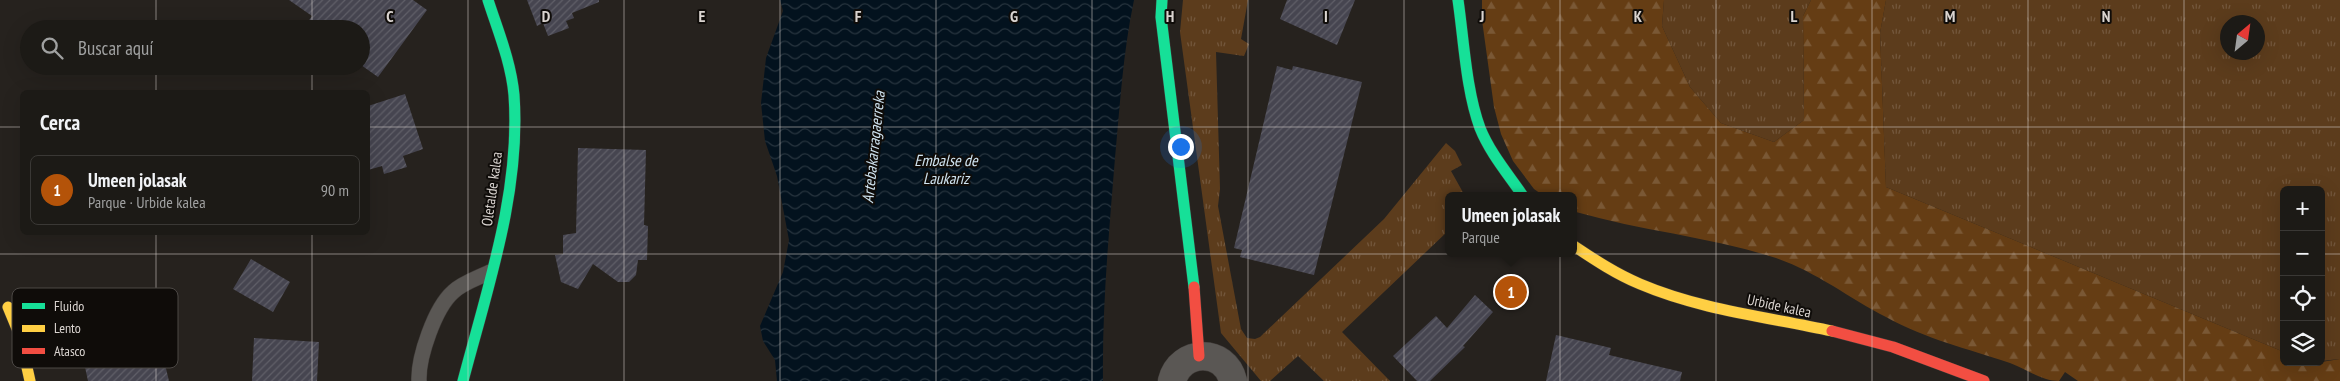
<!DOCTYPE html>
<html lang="es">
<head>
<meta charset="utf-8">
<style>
  :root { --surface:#1c1a16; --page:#292723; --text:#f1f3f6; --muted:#a0a1a1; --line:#3a3835; --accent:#b45309 }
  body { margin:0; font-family:"PT Sans Narrow",sans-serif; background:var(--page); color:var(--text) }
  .controls { position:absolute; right:15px; bottom:15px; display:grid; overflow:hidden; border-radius:8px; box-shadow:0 5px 20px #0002 }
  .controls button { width:45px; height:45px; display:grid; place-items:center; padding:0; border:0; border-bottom:1px solid var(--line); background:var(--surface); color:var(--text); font:25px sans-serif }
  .compass { position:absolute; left:2220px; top:15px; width:45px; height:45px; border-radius:50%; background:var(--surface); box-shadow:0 5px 20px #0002; rotate:29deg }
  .you { position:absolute; left:1180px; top:146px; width:18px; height:18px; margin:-12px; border:4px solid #fff; border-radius:50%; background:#1a73e8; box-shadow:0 0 0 8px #1a73e833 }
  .badge { display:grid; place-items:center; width:32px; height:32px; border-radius:50%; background:var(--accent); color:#fff; font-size:16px; font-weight:700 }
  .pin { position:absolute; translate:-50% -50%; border:2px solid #fff; box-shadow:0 1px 5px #0006 }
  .popup { position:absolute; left:1445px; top:192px; width:132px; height:65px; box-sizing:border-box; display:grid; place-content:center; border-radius:8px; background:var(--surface); filter:drop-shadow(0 1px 4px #0005); font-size:16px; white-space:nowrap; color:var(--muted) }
  .popup b { font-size:19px; color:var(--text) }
  .popup::after { content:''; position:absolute; left:50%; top:100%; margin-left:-10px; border:10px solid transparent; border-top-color:var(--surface) }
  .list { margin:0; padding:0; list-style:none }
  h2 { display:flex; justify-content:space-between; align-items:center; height:65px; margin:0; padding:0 20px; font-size:21px }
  h2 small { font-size:16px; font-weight:400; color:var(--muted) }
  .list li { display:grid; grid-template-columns:32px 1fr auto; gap:15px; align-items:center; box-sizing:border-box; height:70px; margin:0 10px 10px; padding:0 10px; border:1px solid var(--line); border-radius:8px }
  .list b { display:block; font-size:19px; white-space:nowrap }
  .list p { margin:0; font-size:16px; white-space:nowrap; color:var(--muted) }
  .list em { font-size:16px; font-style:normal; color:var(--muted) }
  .icon { flex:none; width:28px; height:28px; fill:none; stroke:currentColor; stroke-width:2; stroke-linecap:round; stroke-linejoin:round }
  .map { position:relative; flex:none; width:2340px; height:381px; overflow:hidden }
  .search { position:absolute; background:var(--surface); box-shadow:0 5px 20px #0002; left:20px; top:20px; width:350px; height:55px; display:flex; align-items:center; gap:12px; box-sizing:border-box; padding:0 18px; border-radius:28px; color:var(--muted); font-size:19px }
  .panel { position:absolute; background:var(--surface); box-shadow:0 5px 20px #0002; left:20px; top:90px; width:350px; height:145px; border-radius:8px }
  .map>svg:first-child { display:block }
  .grass { fill:url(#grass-tufts); fill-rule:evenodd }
  .forest { fill:url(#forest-firs) }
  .water { fill:url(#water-waves) }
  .building { fill:url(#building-hatch) }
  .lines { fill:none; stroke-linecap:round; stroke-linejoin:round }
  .lane-casing { stroke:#403c39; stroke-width:16 }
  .street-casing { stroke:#403c39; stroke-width:29 }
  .fast-casing { stroke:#403c39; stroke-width:12 }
  .slow-casing { stroke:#403c39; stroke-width:12 }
  .jam-casing { stroke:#403c39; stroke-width:12 }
  .lane { stroke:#5a5754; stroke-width:15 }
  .street { stroke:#5a5754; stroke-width:28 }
  .fast { stroke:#16e098; stroke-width:11 }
  .slow { stroke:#ffcf43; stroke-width:11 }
  .jam { stroke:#f24e42; stroke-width:11 }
  .grid { fill:none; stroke:#dad4d0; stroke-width:1; stroke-opacity:0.55 }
  .labels { text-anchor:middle; stroke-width:4; stroke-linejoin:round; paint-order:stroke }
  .street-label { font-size:15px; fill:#dad4d0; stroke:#0f0c09 }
  .water-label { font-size:16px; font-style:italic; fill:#d0e4f1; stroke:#0f0c09 }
  .key { fill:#0f0c09; stroke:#4c4845; stroke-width:1 }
  .key-label { font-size:14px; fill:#dad4d0 }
  .grid-label { font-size:16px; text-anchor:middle; font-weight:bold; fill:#dad4d0; stroke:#0f0c09; stroke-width:4; stroke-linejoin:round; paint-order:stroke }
</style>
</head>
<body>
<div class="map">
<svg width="2340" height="381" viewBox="0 0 2340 381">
  <defs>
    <pattern id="grass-tufts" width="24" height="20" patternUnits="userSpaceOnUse" patternTransform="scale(1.25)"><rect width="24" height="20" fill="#5c3c1c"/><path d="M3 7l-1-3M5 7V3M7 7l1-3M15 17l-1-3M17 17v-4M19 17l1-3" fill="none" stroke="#73573c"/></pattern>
    <pattern id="forest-firs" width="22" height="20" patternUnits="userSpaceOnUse" patternTransform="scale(1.25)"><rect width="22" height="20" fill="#653d14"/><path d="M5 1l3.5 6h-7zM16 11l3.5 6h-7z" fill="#7a5835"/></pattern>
    <pattern id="water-waves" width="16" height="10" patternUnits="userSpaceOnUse" patternTransform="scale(1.25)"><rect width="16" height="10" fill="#03121e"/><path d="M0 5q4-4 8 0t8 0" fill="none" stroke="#27343e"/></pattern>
    <pattern id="building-hatch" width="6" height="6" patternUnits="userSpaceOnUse" patternTransform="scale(1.25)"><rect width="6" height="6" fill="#464550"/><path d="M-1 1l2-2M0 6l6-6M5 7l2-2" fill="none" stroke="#605f68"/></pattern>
  </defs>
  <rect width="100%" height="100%" fill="#26221e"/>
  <!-- grass -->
  <g class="grass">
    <path d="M1183,0h65l-7,39 8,5 -5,12 -28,-4 4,137 -2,17 23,123 6,9 8,1 5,-2 124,-118 62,-76 9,8 7,14 -11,6 14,25h-17v35l-106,101 48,49h-66l-26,-25 -28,25h-9l-40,-48 -41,-301z"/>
    <path d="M1664,0h147l-8,16 1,104 -30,22 -53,-19 -31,-36 -28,-61z"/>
    <path d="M1886,0h454v359l-19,2v-171h-37v162l-398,-165 -6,-154zM2228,22h30v30h-30z"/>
  </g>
  <!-- forest -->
  <path class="forest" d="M1482,0h182l-2,26 28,61 31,36 53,19 30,-22 -1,-104 8,-16h75l-6,33 6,154 398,165v10h37l19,-3v22h-262l-13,-9 -6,9c-17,0 -33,-12 -49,-18 -44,-15 -82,-23 -124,-46 -37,-19 -71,-46 -110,-59 -65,-21 -134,-27 -200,-46l-2,-2v-14h-30l-10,-7 -21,-28 -12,-27 -7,-27 -12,-87z"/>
  <!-- water -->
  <path class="water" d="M780,0h354c-11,52 -14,105 -19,158 -6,74 -13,148 -12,223h-326l-2,-21 -12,-19 -3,-15 23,-54 6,-32 -12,-64 -12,-35 -4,-38 5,-45 17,-47z"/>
  <!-- building -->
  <g class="building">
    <path d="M289,0h124l14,10 -49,67 -17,-12v-36h-58l9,-13z"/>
    <path d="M527,0h72v2l-27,11 2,5 -8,3 3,7 -21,8 -5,-13 -6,3z"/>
    <path d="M1287,0h68l-18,45 -57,-26z"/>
    <path d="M1277,66l15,4 1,-4 69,16 -48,193 -74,-18 2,-7 -8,-2z"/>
    <path d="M405,94l18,55 -20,7 4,11 -23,7 -2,-8 -14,4v-64z"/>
    <path d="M578,148l68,2 -2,75 4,1 -1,34h-9l-2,15 -7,7h-11l-25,-18 -15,25 -17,-7 -6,-27 8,-1v-19l13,-2z"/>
    <path d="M251,259l39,23 -17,30 -40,-23z"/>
    <path d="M1475,295l18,17 -30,34 2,1 -35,34h-13l-24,-25 43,-40 11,12z"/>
    <path d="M129,333l6,30 28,-7 6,25h-81l-8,-37z"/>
    <path d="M1556,335l55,13 -2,7 73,17 -2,9h-134z"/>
    <path d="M254,338l65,4 -2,39h-65z"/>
  </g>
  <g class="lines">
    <defs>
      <path id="lane" d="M419,381c-1,-24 16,-73 34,-89 9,-9 25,-14 37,-20"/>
      <path id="street" d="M1172,381c8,-32 53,-34 61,0"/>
      <g id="fast">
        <path d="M1162,0l-1,17 33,270"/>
        <path d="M1458,0c6,41 8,90 22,128 10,25 28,46 43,68"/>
        <path d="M463,381c24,-92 58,-189 51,-286 -3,-33 -16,-64 -26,-95"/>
      </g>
      <g id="slow">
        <path d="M1574,246c21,14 42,28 66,38 61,26 128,33 192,47"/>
        <path d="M8,307l12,29 10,45"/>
      </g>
      <g id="jam">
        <path d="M1194,287l5,69"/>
        <path d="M1832,331l61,16 91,34"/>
      </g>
    </defs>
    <!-- lane casing -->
    <use href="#lane" class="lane-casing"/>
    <!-- street casing -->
    <use href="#street" class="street-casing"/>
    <!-- fast casing -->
    <use href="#fast" class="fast-casing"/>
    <!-- slow casing -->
    <use href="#slow" class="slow-casing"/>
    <!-- jam casing -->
    <use href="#jam" class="jam-casing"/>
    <!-- lane -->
    <use href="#lane" class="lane"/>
    <!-- street -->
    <use href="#street" class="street"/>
    <!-- fast -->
    <use href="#fast" class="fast"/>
    <!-- slow -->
    <use href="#slow" class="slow"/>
    <!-- jam -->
    <use href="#jam" class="jam"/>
  </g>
  <!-- grid -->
  <path class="grid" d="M156,0v29M312,0v29M468,0v381M624,0v381M780,0v381M936,0v381M1092,0v381M1248,0v381M1404,0v381M1560,0v381M1716,0v381M1872,0v381M2028,0v381M2184,0v381M156,66v26M312,66v26M0,127h22M368,127h1972M156,232v149M312,232v149M0,254h2284M2321,254h19"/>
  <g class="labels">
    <!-- street labels -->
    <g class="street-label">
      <text transform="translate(492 189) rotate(-82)" y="5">Oletalde kalea</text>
      <text transform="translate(1779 306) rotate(12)" y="5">Urbide kalea</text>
    </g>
    <!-- water labels -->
    <g class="water-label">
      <text transform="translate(873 147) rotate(-84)" y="6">Artebakarragaerreka</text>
      <text x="946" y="166">Embalse de<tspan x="946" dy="18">Laukariz</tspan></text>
    </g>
  </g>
  <!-- legend -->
  <rect x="12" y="288" width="166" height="80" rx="8" class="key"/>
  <rect x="22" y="303" width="23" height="6" fill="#16e098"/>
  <rect x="22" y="325" width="23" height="7" fill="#ffcf43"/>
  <rect x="22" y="348" width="23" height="6" fill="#f24e42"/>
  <g class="key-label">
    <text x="54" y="311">Fluido</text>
    <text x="54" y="333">Lento</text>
    <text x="54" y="356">Atasco</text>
  </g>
  <g class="grid-label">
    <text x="390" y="22">C</text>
    <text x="546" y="22">D</text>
    <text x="702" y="22">E</text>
    <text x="858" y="22">F</text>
    <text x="1014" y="22">G</text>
    <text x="1170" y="22">H</text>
    <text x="1326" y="22">I</text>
    <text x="1482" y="22">J</text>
    <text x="1638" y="22">K</text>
    <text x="1794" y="22">L</text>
    <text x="1950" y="22">M</text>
    <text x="2106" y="22">N</text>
  </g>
</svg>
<div class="controls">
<button>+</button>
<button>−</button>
<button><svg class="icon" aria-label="locate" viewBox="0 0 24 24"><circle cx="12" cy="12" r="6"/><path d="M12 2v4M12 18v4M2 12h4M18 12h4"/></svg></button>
<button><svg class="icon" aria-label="layers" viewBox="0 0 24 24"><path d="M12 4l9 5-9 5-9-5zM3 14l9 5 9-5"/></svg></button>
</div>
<svg class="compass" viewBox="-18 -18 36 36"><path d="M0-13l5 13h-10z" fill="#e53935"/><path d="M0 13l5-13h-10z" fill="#a0a1a1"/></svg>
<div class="you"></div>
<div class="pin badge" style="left:1511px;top:292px">1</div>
<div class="popup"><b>Umeen jolasak</b>Parque</div>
<div class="search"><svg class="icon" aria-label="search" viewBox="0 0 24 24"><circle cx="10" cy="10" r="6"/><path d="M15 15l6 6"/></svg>Buscar aquí</div>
<section class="panel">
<h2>Cerca<small></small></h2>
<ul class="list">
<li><span class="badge">1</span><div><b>Umeen jolasak</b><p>Parque · Urbide kalea</p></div><em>90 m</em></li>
</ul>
</section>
</div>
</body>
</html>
